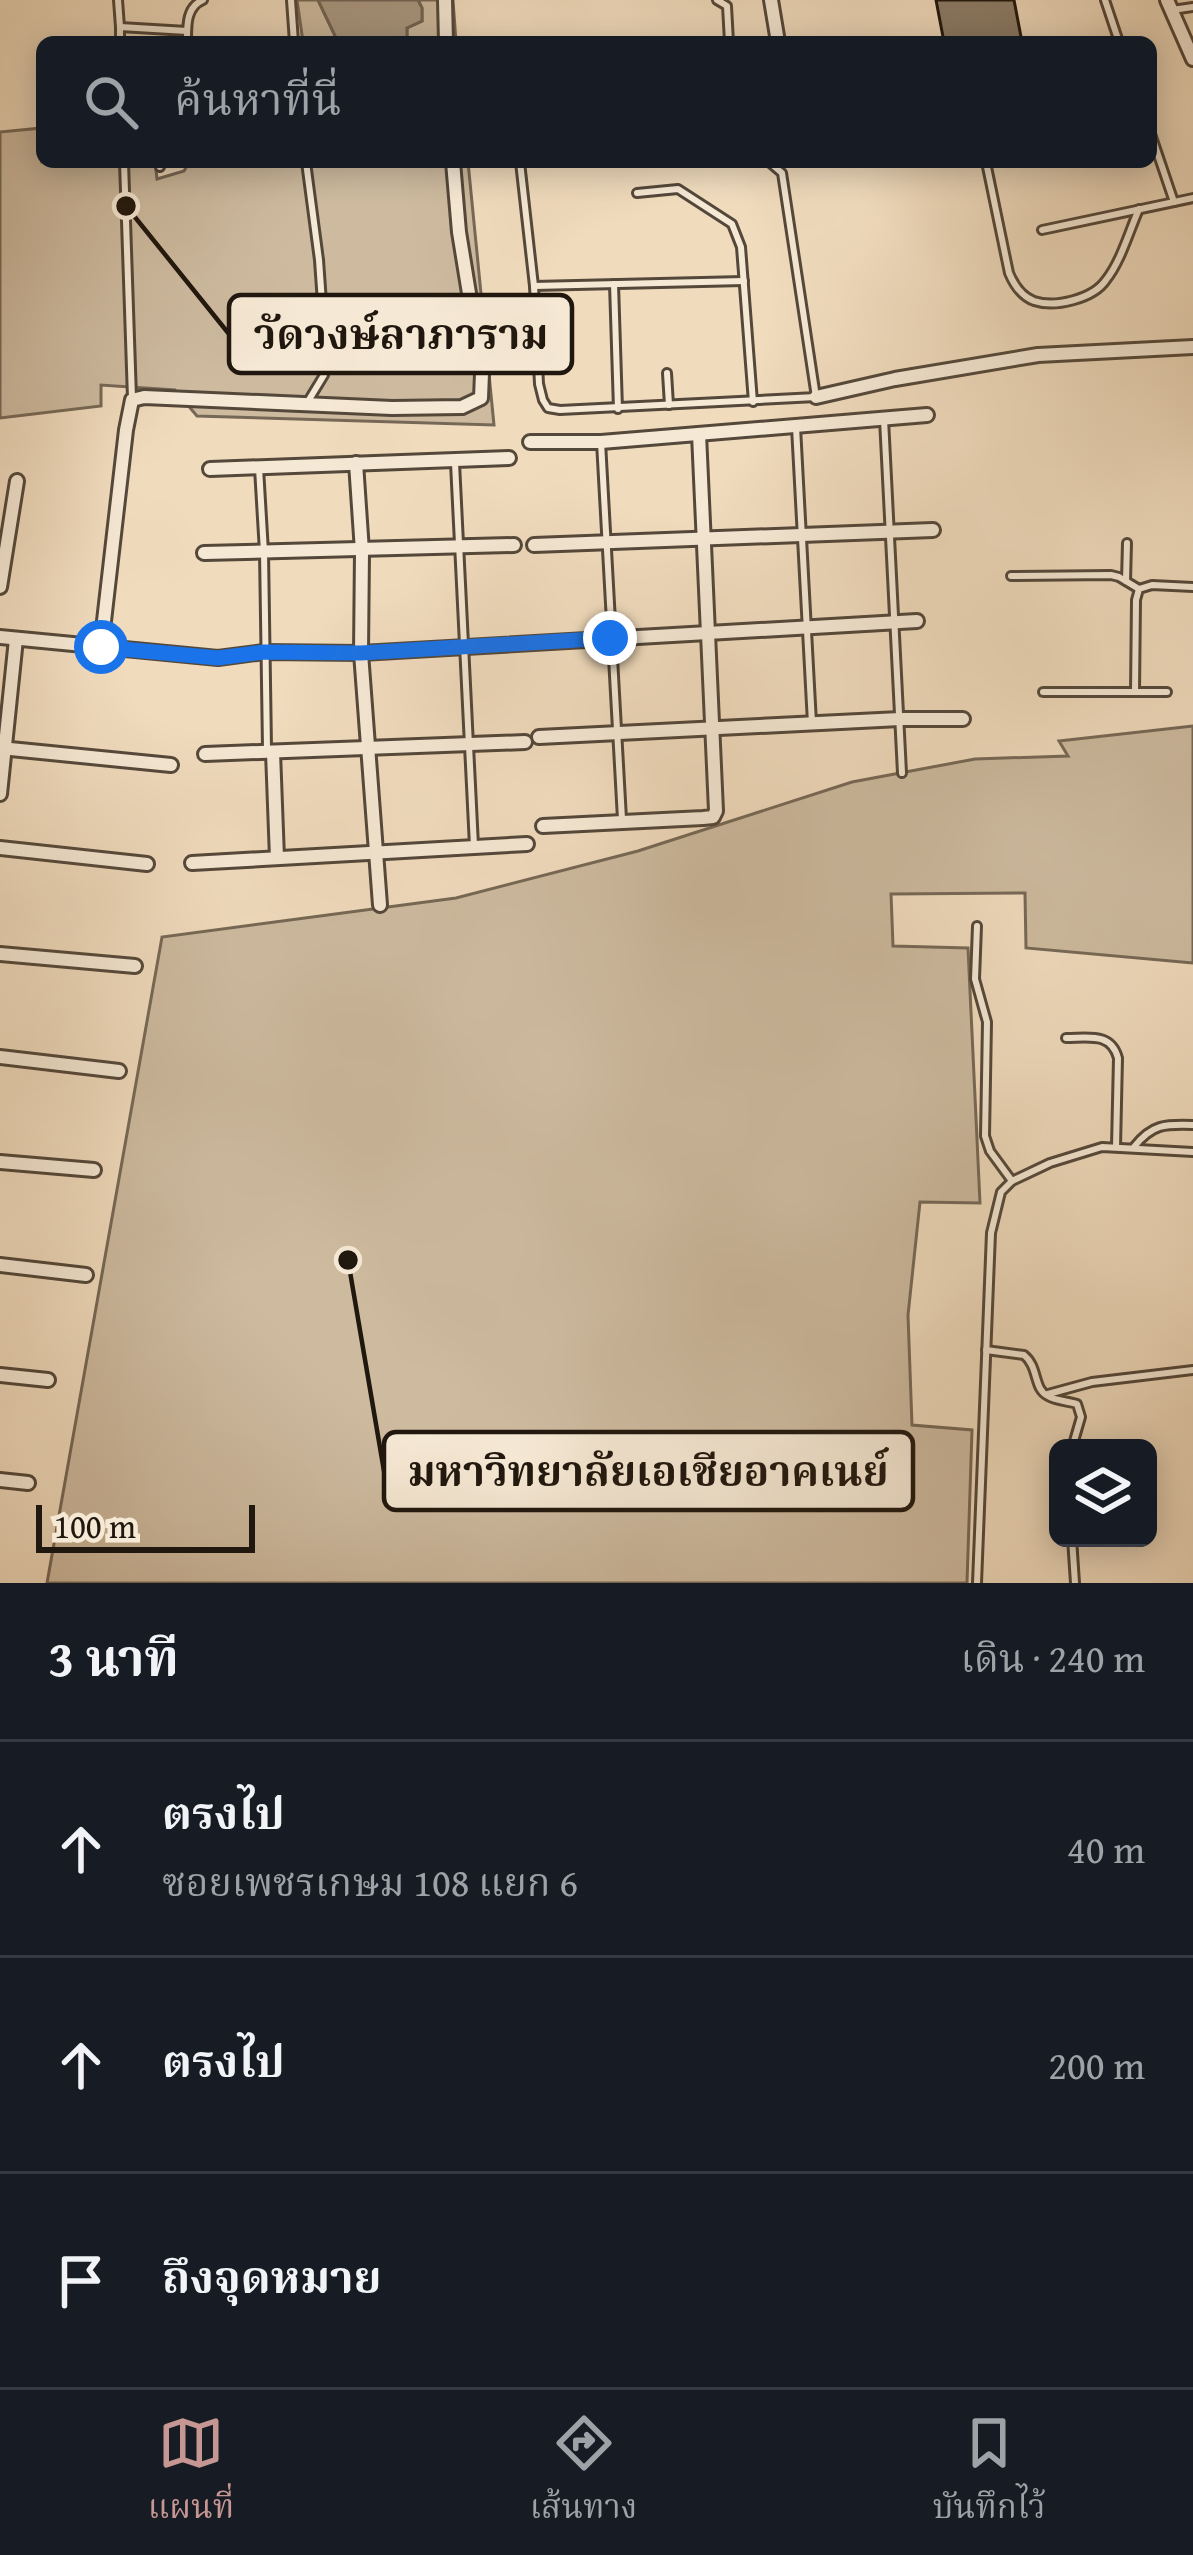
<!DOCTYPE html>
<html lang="th">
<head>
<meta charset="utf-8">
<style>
  :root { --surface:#171b24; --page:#20242c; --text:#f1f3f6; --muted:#9ea1a6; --line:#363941; --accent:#c59692 }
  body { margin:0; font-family:"Gentium Book Plus","Noto Serif Thai",serif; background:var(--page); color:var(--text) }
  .controls { position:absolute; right:36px; bottom:36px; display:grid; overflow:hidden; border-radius:18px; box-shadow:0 6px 30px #0003 }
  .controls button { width:108px; height:108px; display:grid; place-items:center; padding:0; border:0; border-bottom:3px solid var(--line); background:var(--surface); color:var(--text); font:60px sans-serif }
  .scale { position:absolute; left:36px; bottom:30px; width:219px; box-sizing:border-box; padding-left:12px; border:6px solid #20170e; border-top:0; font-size:33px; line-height:42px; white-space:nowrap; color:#20170e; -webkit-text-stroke:9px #f5e8d4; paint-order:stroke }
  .stop { position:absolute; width:36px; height:36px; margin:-27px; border:9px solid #1a73e8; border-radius:50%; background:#fff }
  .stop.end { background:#1a73e8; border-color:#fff; box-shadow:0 3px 12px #0008 }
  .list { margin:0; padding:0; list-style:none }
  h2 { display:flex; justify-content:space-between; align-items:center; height:156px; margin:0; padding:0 48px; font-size:51px }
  h2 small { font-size:39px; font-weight:400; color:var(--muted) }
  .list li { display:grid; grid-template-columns:78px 1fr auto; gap:36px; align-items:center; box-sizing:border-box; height:216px; padding:0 48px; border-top:3px solid var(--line) }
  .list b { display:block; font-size:45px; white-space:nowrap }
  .list p { margin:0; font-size:39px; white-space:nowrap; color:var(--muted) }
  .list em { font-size:39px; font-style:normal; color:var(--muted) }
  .icon { flex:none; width:66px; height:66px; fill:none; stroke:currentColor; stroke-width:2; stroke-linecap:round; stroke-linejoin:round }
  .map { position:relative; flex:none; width:1193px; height:1583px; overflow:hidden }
  .search { position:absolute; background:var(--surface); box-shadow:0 6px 30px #0003; left:36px; right:36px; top:36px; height:132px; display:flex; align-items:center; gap:30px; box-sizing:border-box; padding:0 42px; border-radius:18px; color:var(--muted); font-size:45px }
  .sheet { height:804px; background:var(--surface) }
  nav { display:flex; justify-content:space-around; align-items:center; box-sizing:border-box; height:168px; border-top:3px solid var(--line); background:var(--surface); font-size:33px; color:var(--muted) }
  nav a { display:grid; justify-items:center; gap:6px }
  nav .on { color:var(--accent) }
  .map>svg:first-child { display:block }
  .green { fill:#cdba9f; stroke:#766856; stroke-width:3 }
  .water { fill:#a99882; stroke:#726454; stroke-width:3 }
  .building { fill:#8c7d69; stroke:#20170e; stroke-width:3 }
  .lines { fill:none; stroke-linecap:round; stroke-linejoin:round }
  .service-casing { stroke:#54483a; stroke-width:12 }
  .minor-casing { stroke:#54483a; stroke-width:18 }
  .service { stroke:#f5e8d4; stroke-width:6 }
  .minor { stroke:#f5e8d4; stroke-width:12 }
  .route { stroke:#1a73e8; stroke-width:15 }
  .leader { fill:none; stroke:#20170e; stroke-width:4.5 }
  .callout-dot { fill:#20170e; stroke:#f5e8d4; stroke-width:4.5 }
  .callout { fill:#f5e8d4; stroke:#20170e; stroke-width:4.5 }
  .callout-label { font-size:42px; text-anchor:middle; font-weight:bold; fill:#20170e }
</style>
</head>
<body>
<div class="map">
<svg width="1193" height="1583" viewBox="0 0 1193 1583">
  <rect width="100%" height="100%" fill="#f0dbbd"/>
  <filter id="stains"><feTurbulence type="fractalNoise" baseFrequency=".00167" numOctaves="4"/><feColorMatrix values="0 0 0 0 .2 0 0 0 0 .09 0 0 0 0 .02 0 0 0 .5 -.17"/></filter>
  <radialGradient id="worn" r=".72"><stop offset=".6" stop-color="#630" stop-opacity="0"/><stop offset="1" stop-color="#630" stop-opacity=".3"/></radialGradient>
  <!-- green -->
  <g class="green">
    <path d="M297,0h21l20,42h-35z"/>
    <path d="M418,0h35l3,42h-49v-14l15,-7v-13z"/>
    <path d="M42,128v34h113l2,17 27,-8 5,-9h279l26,263 -297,-9 -22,-26 -74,-5v21l-101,12v-286z"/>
    <path d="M1193,726v237l-167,-15 -1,-55 -134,1 2,52 75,2 12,255 -60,-1 -12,113 4,110 60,5 -5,153h-920l115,-646 294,-39 182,-47 214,-69 123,-23 93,-3 -9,-15z"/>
  </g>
  <!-- water -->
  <path class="water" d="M318,0h100l4,8v13l-15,7v14h-69z"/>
  <!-- building -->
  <path class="building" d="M936,0h78l8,42h-78z"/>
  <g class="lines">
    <defs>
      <g id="service">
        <path d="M118,0l2,27"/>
        <path d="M291,0l3,42"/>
        <path d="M717,0l10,6 2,36"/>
        <path d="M1105,0l14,42"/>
        <path d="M1172,10l21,-3"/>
        <path d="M120,42v-15l67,4"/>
        <path d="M187,42c0,-16 -1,-35 16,-42"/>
        <path d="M1151,134l23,68"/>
        <path d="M124,162l8,236"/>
        <path d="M306,162l13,98 7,99 -2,16 -17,28"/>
        <path d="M520,162l14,124 5,98 4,16 5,8 12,2 256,-13 -34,-224 -13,-11"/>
        <path d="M986,162l23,111c5,12 12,23 25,28 21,7 59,-2 72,-21 15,-19 23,-48 33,-71"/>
        <path d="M160,167l1,-5"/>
        <path d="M637,193l41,-4 54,35 9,23 12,155"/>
        <path d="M1042,230l151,-32"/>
        <path d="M614,284l4,125"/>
        <path d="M534,286l210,-5"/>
        <path d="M667,373l2,32"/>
        <path d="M884,419l18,354"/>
        <path d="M796,427l16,296"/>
        <path d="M601,442l21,377"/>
        <path d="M455,463l19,383"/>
        <path d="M259,468l5,84 3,196"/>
        <path d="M1011,576l100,-1 8,2 20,12"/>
        <path d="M1126,581l1,-38"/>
        <path d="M1043,692h124"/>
        <path d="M1135,692l1,-92 3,-11 13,-4 41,2"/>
        <path d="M977,926l-2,53 12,43 -2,114 5,15 22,30"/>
        <path d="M1066,1038c22,0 45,-6 52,20l-2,89"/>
        <path d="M1134,1147c18,-23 31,-23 59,-22"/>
        <path d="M986,1350l38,5c15,12 9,34 24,41 8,5 20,5 29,8l4,13 -9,31"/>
        <path d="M1048,1394l44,-12 101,-12"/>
        <path d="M1072,1538l3,45"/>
        <path d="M977,1583l14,-350 10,-41 11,-11 38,-18 52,-16 91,5"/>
      </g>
      <g id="minor">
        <path d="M445,0l1,42"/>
        <path d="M771,0l7,42"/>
        <path d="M1167,0l26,59"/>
        <path d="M816,397l79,-18 143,-24 155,-8"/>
        <path d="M530,442h71l326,-27"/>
        <path d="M356,463l6,88 -1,102 19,252"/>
        <path d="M210,469l299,-11"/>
        <path d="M534,545l399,-15"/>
        <path d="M204,553l310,-8"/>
        <path d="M0,587l17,-106"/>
        <path d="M0,637l218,21 46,-6 97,1 556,-32"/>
        <path d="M101,647l25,-217 6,-30 12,-3 248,11 70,-1 19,-9 1,-25 -23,-141 -6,-70"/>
        <path d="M539,737l361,-18h63"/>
        <path d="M0,748l171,17"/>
        <path d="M273,752l4,106"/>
        <path d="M205,754l320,-12"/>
        <path d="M0,794l16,-155"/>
        <path d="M543,826l160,-8 10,-1 3,-6 -17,-377"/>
        <path d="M0,848l147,16"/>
        <path d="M192,863l335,-19"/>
        <path d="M0,954l135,12"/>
        <path d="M0,1057l119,14"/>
        <path d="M0,1162l94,8"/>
        <path d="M0,1265l86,10"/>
        <path d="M0,1375l48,5"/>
        <path d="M0,1480l28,3"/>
      </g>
    </defs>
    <!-- service casing -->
    <use href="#service" class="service-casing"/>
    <!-- minor casing -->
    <use href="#minor" class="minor-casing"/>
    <!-- service -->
    <use href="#service" class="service"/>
    <!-- minor -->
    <use href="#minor" class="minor"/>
  </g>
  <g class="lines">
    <!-- route -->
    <path class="route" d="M101,647l117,11 46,-6 97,1 249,-15"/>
  </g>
  <!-- callouts -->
  <path class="leader" d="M126 206L229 334M348 1260L384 1471"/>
  <g class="callout-dot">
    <circle cx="126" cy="206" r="12"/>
    <circle cx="348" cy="1260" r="12"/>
  </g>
  <g class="callout">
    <rect x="229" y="295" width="343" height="78" rx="12"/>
    <rect x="384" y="1432" width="529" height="78" rx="12"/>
  </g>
  <g class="callout-label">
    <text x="401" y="349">วัดวงษ์ลาภาราม</text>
    <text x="648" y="1486">มหาวิทยาลัยเอเชียอาคเนย์</text>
  </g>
  <rect width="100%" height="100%" filter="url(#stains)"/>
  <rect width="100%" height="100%" fill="url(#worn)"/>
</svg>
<div class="controls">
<button><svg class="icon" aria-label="layers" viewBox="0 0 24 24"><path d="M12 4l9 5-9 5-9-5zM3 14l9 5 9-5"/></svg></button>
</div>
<div class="scale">100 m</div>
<div class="stop" style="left:101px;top:647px"></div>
<div class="stop end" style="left:610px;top:638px"></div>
<div class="search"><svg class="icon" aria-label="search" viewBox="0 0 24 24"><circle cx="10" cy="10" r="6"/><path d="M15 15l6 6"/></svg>ค้นหาที่นี่</div>
</div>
<section class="sheet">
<h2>3 นาที<small>เดิน · 240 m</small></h2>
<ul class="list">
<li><svg class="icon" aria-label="ahead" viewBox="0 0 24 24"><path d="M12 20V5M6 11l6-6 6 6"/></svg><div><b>ตรงไป</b><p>ซอยเพชรเกษม 108 แยก 6</p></div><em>40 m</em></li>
<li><svg class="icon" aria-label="ahead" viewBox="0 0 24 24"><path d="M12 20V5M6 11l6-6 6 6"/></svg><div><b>ตรงไป</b></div><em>200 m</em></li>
<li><svg class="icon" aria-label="arrive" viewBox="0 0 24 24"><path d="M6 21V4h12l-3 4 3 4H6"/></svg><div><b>ถึงจุดหมาย</b></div></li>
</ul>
</section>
<nav>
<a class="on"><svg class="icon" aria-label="map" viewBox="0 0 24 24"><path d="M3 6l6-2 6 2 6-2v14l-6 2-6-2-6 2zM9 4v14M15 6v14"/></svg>แผนที่</a>
<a><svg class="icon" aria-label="directions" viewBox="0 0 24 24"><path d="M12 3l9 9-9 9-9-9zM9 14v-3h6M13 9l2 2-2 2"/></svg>เส้นทาง</a>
<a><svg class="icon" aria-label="saved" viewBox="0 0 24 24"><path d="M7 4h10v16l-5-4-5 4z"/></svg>บันทึกไว้</a>
</nav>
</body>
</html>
